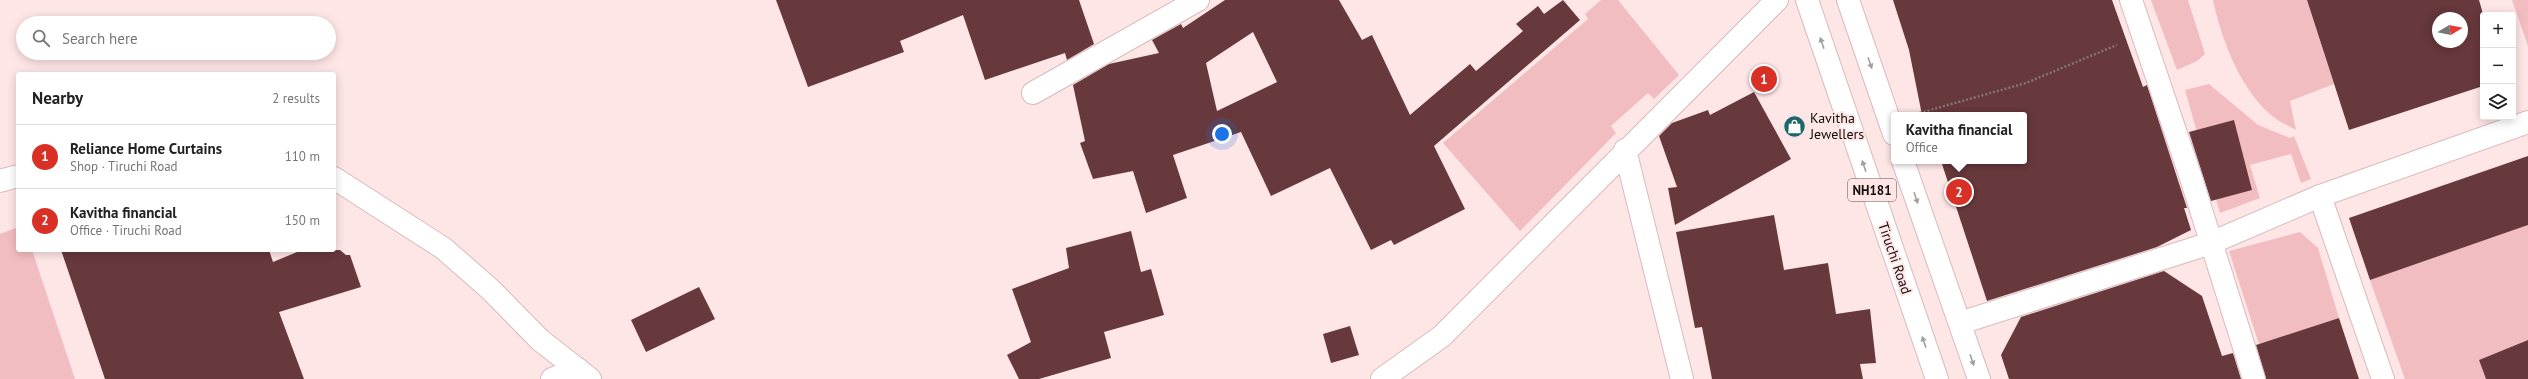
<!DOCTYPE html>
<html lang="en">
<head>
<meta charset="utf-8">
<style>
  :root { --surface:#fff; --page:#f6f6f6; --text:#222; --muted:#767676; --line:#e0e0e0; --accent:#d93025 }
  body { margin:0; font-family:"PT Sans",sans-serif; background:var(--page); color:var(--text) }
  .controls { position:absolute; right:12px; top:12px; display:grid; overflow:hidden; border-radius:4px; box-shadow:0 2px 10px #0003 }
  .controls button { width:36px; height:36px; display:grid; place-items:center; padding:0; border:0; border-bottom:1px solid var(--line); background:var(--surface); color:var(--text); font:20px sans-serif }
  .compass { position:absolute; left:2432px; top:12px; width:36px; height:36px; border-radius:50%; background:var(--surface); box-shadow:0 2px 10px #0003; rotate:80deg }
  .you { position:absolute; left:1222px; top:134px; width:14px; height:14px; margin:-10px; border:3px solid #fff; border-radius:50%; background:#1a73e8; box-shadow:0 0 0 6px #1a73e833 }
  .badge { display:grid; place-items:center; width:26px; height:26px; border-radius:50%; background:var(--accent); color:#fff; font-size:13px; font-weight:700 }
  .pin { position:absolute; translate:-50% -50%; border:2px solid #fff; box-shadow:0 1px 4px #0006 }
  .popup { position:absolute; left:1891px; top:112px; width:136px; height:52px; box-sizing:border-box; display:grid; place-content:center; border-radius:4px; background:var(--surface); filter:drop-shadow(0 1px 3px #0005); font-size:13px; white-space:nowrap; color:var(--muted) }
  .popup b { font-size:15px; color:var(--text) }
  .popup::after { content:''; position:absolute; left:50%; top:100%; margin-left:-8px; border:8px solid transparent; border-top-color:var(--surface) }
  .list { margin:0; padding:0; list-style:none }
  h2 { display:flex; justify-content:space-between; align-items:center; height:52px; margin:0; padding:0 16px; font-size:17px }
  h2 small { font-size:13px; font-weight:400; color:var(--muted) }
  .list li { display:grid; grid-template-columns:26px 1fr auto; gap:12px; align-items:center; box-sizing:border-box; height:64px; padding:0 16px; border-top:1px solid var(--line) }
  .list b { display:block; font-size:15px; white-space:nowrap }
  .list p { margin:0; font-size:13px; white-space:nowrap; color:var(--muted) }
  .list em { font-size:13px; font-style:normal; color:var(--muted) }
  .icon { flex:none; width:22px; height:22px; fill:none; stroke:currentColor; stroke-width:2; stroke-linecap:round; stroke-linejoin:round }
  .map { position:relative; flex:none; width:2528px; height:379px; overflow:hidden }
  .search { position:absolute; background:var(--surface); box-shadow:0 2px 10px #0003; left:16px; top:16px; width:320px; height:44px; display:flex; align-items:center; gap:10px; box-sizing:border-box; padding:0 14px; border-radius:22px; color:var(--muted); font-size:15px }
  .panel { position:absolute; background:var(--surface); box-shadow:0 2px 10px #0003; left:16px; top:72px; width:320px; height:180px; border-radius:4px }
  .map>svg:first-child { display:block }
  .green { fill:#f2bdc0 }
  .building { fill:#67383c; fill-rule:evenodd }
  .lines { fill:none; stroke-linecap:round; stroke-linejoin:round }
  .street-casing { stroke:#d9bbbd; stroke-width:24 }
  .secondary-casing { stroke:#d9bbbd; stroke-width:24 }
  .highway-casing { stroke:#d9bbbd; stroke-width:24 }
  .path { stroke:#857475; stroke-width:2.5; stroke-dasharray:2 2; stroke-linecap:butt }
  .street { stroke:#fff; stroke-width:22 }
  .secondary { stroke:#fff; stroke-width:22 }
  .highway { stroke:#fff; stroke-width:22 }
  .oneway { fill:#a29f9f }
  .labels { text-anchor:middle; stroke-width:4; stroke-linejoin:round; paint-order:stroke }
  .shield { fill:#fee5e6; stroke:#5c4e4f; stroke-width:1 }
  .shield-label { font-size:13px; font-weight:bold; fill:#170e0e }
  .poi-label { font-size:14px; fill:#170e0e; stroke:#fee5e6; text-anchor:start }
  .street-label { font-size:14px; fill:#170e0e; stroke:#fee5e6 }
</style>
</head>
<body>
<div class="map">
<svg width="2528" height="379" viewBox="0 0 2528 379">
  <rect width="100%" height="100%" fill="#fee5e6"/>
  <!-- green -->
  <g class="green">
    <path d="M1601,0h17l61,75 -25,24 -6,-6 -37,33 5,7 -96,98 -77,-88 145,-124 -3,-5z"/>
    <path d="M2151,0h37l17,54 -8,7 -20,9z"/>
    <path d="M2213,0h94l27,84 -44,17 6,29c-7,-4 -15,-7 -21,-12 -33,-24 -54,-79 -62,-118z"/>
    <path d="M2512,0h16v46z"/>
    <path d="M2209,84l49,41 32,13 4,-2 17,43 -10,4 -10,-29 -41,11 10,33 -40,15 -35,-123z"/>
    <path d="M2528,225v115l-49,20 7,19h-81l-35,-99z"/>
    <path d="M18,227v23h14l43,129h-75v-145z"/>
    <path d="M2300,232l18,16 21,70 -80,26 -30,-93z"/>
  </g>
  <!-- building -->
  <g class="building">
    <path d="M776,0h303l15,44 -27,16 -2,-7 -80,27 -22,-65 -63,26 4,11 -96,35z"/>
    <path d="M1225,0h114l23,40 10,-5 38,80 60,-51 6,7 47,-40 -7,-7 22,-18 6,8 19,-14 17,20 -146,126 31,63 -71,36 -3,-5 -20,10 -41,-82 -59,28 -30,-64 -68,23 14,43 -41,15 -13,-42 -40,8 -13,-36 5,-2 -12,-56 36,-21 50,-11 -7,-13 29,-16 2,4zM1253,32l24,50 -60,29 -11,-48z"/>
    <path d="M1893,0h219l31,87 4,-2 40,123h-3l7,22 -34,17 -170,54 -46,-140h83v-46h-102l-13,-65z"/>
    <path d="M2307,0h172l4,14v72l-134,44zM2438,18h24v24h-24z"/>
    <path d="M1754,92l37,67 -116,66 -7,-37 9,-1 -18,-51 13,-13 36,-13 2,5z"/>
    <path d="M2234,120l18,70 -41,11 -22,-69z"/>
    <path d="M2528,156v69l-158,55 -21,-62z"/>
    <path d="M1774,215l10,55 44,-7 8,51 34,-5 6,54 -16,1 3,15h-151l-10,-52 -7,1 -19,-96z"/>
    <path d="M1131,231l10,41 10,-3 13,46 -60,17 7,26 -72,21h-20l-12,-24 24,-13 -19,-53 57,-21 -3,-20z"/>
    <path d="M61,250h208l4,12 29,-12h38l6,5h4l11,32 -82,25 25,67h-199z"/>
    <path d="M2164,271l38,25 20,60 11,-3 8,26h-232l-8,-24 20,-38z"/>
    <path d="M699,287l16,32 -69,33 -15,-32z"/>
    <path d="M2339,318l20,61h-93l-10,-34z"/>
    <path d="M1350,326l9,29 -28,8 -8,-29z"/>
    <path d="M2528,340v39h-42l-7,-19z"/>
  </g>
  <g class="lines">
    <defs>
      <g id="street">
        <path d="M2131,0l61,181 62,198"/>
        <path d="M1033,93l165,-93"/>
        <path d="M1625,150l57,229"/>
        <path d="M2320,196l63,183"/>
        <path d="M1960,323l251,-80 109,-47 208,-74"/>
      </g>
      <g id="secondary">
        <path d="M334,178l109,70 48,42 49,50 50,39"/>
        <path d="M0,181l18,-5"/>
        <path d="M552,379l26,-10"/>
        <path d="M1382,379l60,-43 335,-336"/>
      </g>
      <g id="highway">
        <path d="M1807,0l130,379"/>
        <path d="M1848,0l46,134"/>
        <path d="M1903,161l76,218"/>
      </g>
    </defs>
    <!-- street casing -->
    <use href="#street" class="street-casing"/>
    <!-- secondary casing -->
    <use href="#secondary" class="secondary-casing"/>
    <!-- highway casing -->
    <use href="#highway" class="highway-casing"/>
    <!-- path -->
    <path class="path" d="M1916,114l110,-31 91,-38"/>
    <!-- street -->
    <use href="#street" class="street"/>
    <!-- secondary -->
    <use href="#secondary" class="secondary"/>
    <!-- highway -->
    <use href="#highway" class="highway"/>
  </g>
  <!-- one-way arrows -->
  <defs><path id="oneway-solid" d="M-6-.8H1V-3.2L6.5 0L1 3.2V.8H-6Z"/></defs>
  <g class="oneway">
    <use href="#oneway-solid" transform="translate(1822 43) rotate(-109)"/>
    <use href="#oneway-solid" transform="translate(1870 63) rotate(71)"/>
    <use href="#oneway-solid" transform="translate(1864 166) rotate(-109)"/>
    <use href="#oneway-solid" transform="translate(1916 198) rotate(71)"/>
    <use href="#oneway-solid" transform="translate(1924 342) rotate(-109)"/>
    <use href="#oneway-solid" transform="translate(1972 360) rotate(71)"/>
  </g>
  <!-- icons -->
  <defs>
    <symbol id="shop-disc" viewBox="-11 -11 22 22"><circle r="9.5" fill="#1a6768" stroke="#fee5e6"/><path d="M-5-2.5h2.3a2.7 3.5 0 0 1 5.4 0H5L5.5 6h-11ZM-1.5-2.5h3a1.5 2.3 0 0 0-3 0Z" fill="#fff"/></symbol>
  </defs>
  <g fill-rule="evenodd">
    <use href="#shop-disc" x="1782" y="114" width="25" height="25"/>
  </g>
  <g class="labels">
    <!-- shield labels -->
    <rect class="shield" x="1848" y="179" width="48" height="22" rx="3"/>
    <g class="shield-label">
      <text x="1872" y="195">NH181</text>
    </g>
    <!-- poi labels -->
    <g class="poi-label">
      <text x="1810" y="123">Kavitha<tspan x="1810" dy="16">Jewellers</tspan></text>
    </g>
    <!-- street labels -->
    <g class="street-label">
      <text transform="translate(1895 258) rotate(71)" y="5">Tiruchi Road</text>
    </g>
  </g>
</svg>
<div class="controls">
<button>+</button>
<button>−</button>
<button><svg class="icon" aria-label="layers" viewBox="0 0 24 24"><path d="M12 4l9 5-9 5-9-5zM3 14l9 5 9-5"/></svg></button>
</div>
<svg class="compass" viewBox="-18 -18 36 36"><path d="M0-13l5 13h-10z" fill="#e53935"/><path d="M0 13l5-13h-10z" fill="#767676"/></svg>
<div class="you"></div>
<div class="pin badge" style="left:1764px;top:79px">1</div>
<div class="pin badge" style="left:1959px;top:192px">2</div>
<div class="popup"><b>Kavitha financial</b>Office</div>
<div class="search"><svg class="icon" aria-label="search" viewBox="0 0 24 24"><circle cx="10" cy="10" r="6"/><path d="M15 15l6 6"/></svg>Search here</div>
<section class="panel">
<h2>Nearby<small>2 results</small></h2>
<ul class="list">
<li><span class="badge">1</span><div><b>Reliance Home Curtains</b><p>Shop · Tiruchi Road</p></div><em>110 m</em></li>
<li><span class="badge">2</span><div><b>Kavitha financial</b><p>Office · Tiruchi Road</p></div><em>150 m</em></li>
</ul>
</section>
</div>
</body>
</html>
